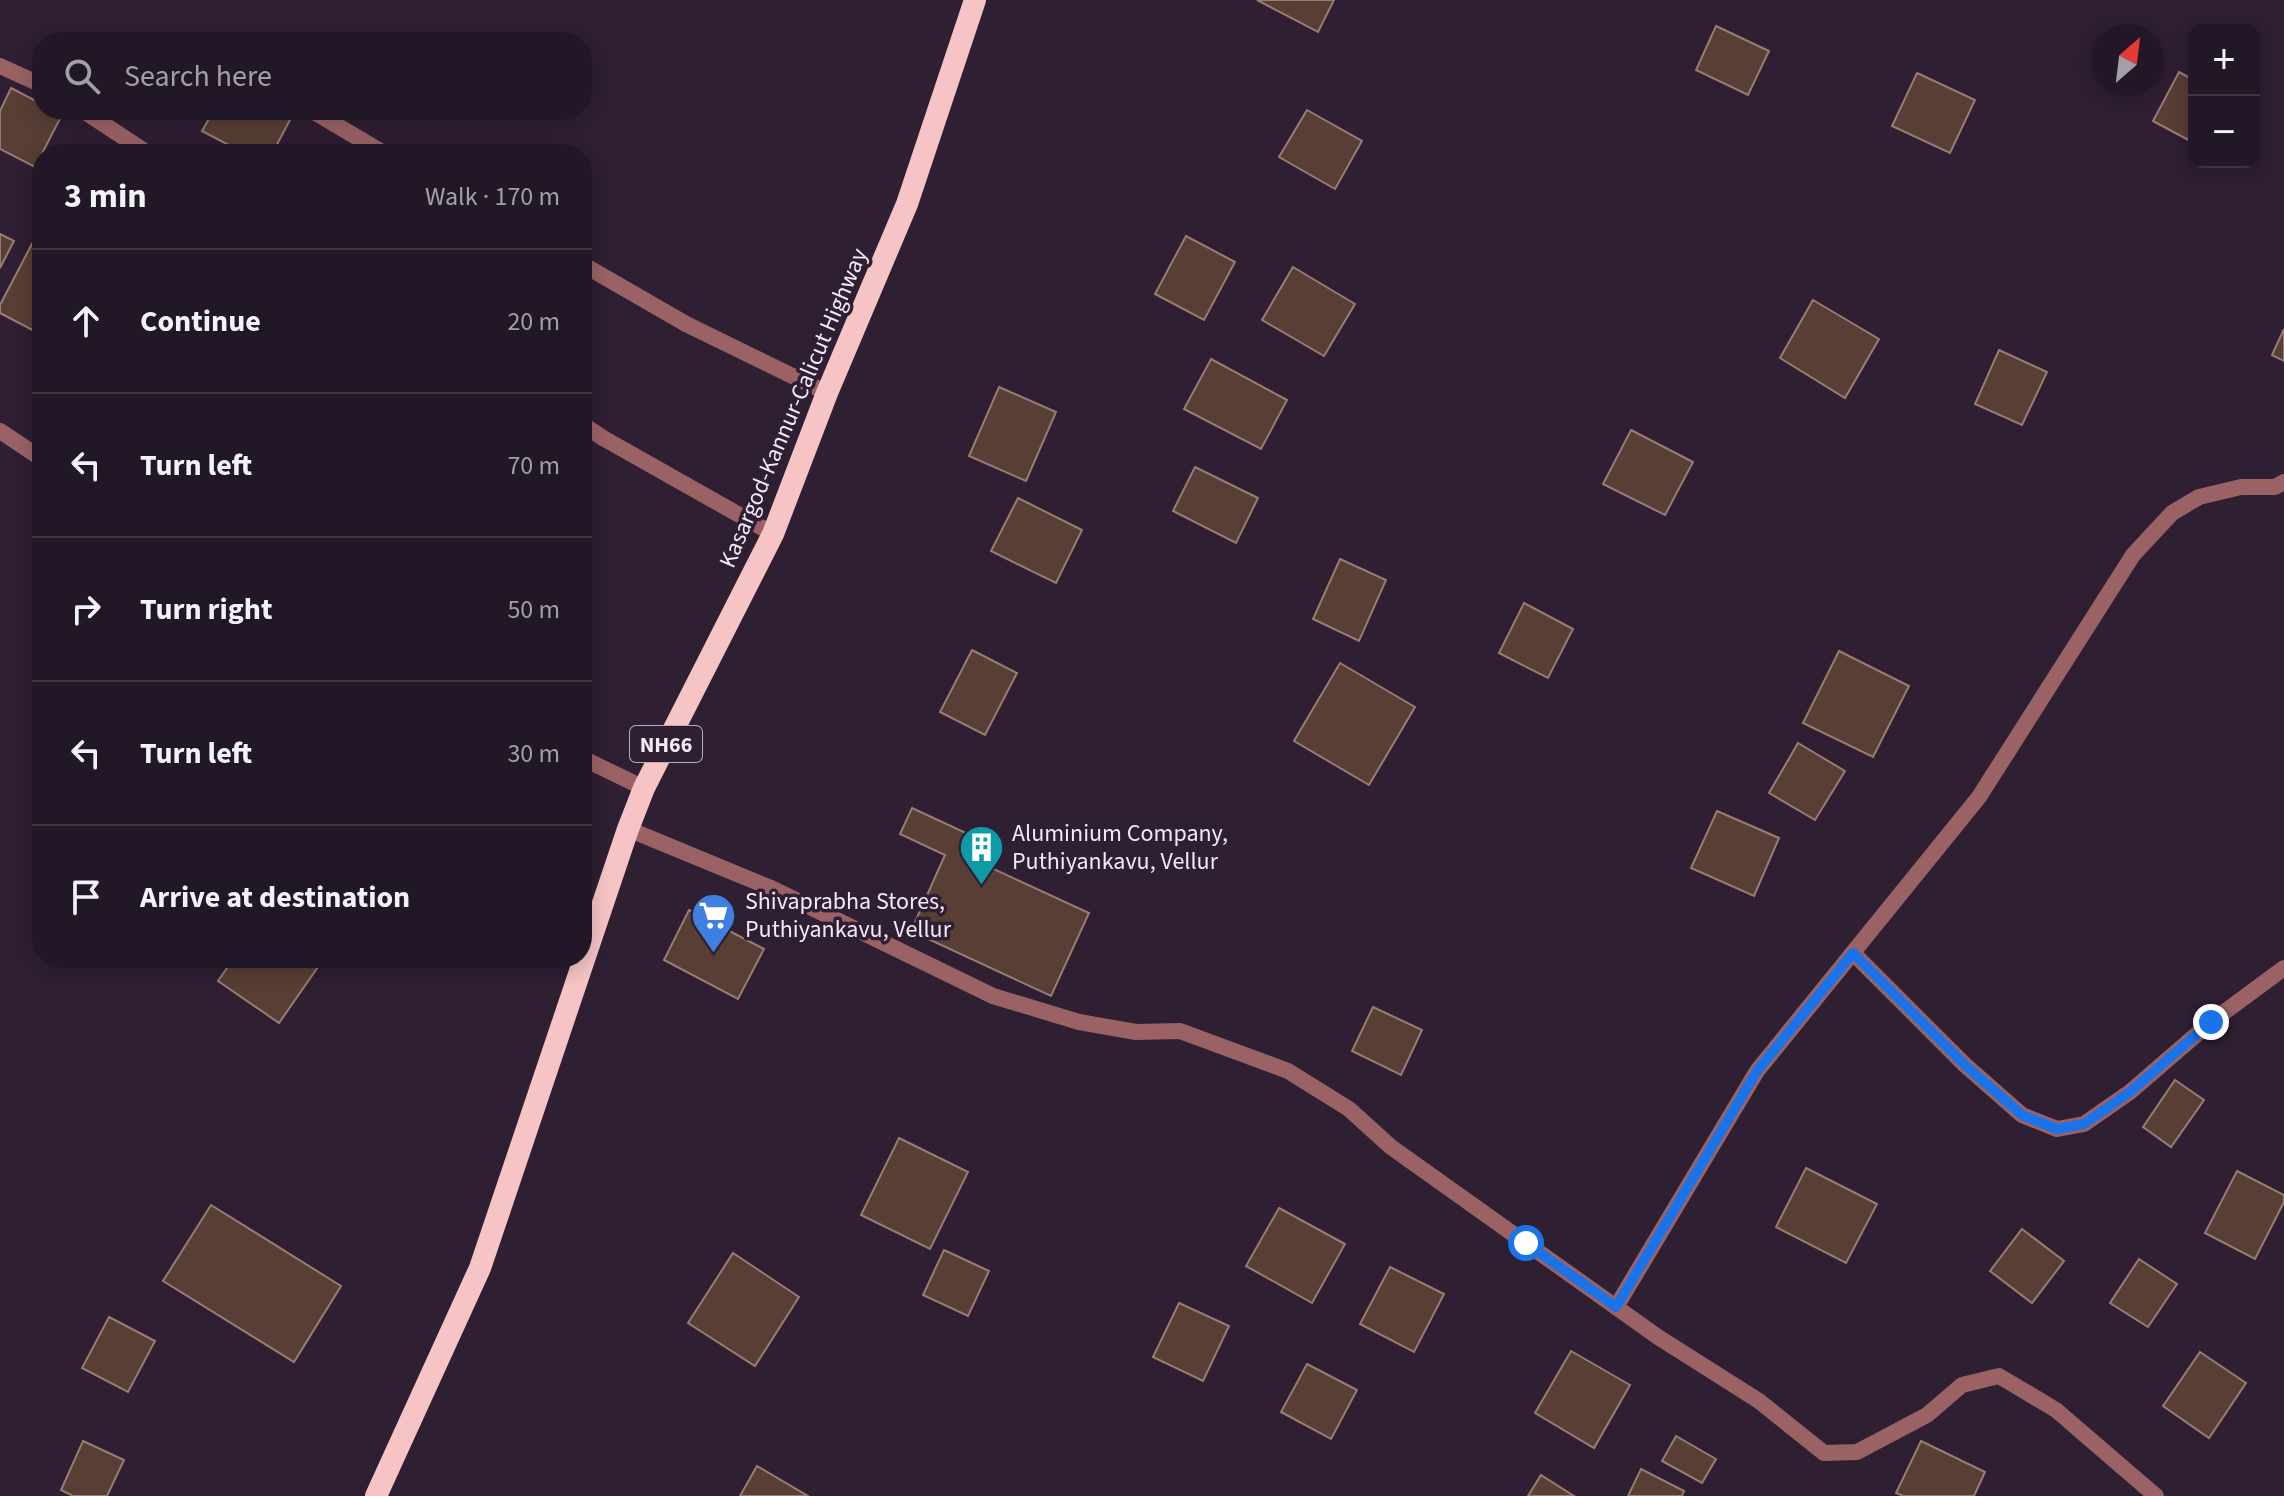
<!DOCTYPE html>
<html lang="en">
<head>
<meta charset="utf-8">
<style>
  :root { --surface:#221726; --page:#2a202e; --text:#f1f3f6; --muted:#a29fa7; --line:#3f3643 }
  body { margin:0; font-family:"Source Sans 3",sans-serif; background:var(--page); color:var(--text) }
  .controls { position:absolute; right:24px; top:24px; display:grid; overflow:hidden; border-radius:16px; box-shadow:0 4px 20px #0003 }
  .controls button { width:72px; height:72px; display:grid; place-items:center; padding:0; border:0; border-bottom:2px solid var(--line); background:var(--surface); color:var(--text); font:40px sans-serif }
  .compass { position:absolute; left:2092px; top:24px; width:72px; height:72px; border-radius:50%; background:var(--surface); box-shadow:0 4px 20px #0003; rotate:28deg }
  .stop { position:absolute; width:24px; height:24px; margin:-18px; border:6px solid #1a73e8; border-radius:50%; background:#fff }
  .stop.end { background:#1a73e8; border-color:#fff; box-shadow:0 2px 8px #0008 }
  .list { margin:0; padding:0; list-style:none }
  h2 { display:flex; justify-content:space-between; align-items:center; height:104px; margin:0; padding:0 32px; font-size:34px }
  h2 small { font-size:26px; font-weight:400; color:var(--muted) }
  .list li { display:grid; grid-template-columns:52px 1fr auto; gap:24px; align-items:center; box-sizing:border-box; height:144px; padding:0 32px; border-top:2px solid var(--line) }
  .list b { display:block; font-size:30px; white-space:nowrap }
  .list em { font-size:26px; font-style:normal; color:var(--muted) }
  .icon { flex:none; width:44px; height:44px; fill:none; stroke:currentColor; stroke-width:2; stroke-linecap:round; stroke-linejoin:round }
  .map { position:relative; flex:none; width:2284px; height:1496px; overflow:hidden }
  .search { position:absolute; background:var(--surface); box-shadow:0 4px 20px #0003; left:32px; top:32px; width:560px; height:88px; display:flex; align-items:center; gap:20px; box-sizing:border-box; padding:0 28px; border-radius:32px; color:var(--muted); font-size:30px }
  .panel { position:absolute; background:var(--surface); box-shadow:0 4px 20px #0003; left:32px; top:144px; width:560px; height:824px; border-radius:32px }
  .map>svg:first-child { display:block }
  .building { fill:#583e35; stroke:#997c72; stroke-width:2 }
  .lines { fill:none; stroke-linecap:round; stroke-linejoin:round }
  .minor { stroke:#9a6265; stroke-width:16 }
  .trunk { stroke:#f6c4c5; stroke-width:22 }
  .route { stroke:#1a73e8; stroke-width:10 }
  .labels { text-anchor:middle; stroke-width:7; stroke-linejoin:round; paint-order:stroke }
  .shield { fill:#2e1f32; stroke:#b7acba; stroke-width:2 }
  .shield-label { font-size:22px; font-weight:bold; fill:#f2e9f5 }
  .street-label { font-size:24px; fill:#f2e9f5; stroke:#2e1f32 }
  .poi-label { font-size:24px; fill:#f2e9f5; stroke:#2e1f32; text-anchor:start }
</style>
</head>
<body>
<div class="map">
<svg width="2284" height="1496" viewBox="0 0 2284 1496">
  <rect width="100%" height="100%" fill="#2e1f32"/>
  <!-- building -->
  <g class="building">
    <path d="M1257,0h77l-16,32z"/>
    <path d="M1716,26l53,25 -21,44 -52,-25z"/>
    <path d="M2179,72l15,8v63l-41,-22z"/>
    <path d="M1917,73l58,27 -25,53 -58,-27z"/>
    <path d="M11,88l31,16v6h11l9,5 -27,52 -35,-18v-38z"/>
    <path d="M214,110h66l12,6 -20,38h-26l-44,-23z"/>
    <path d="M1307,110l55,31 -27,48 -56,-32z"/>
    <path d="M0,234l14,7 -14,27z"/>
    <path d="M1186,236l49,26 -31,58 -49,-26z"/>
    <path d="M34,240l8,5v81l-4,7 -38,-20v-8z"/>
    <path d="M1293,267l62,37 -31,52 -62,-36z"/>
    <path d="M1813,300l66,39 -34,59 -65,-40z"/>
    <path d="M2284,329v32l-12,-6z"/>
    <path d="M1999,350l48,22 -25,53 -47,-21z"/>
    <path d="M1211,359l76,41 -26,49 -77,-40z"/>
    <path d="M999,387l57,25 -30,69 -57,-25z"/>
    <path d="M1631,430l62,32 -28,53 -62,-31z"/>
    <path d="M1195,467l63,31 -22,45 -63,-32z"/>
    <path d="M1018,498l64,32 -26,53 -65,-32z"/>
    <path d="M1340,559l46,21 -27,61 -46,-22z"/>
    <path d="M1524,603l49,26 -25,49 -49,-25z"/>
    <path d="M972,650l45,23 -32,62 -45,-23z"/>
    <path d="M1839,651l70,35 -36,71 -70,-34z"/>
    <path d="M1340,663l75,44 -46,78 -75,-44z"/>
    <path d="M1798,743l47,28 -30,49 -46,-27z"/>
    <path d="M912,808l69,32 -9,19 117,54 -38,83 -140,-65 34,-76 -45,-21z"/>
    <path d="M1717,811l62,27 -25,58 -63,-28z"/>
    <path d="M689,910l75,39 -26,50 -74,-39z"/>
    <path d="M234,958h77l9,6 -41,59 -61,-42z"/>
    <path d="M1373,1007l49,23 -21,45 -49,-24z"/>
    <path d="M2175,1080l29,20 -33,47 -28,-20z"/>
    <path d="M899,1138l69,34 -38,77 -69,-34z"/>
    <path d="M1806,1168l71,36 -31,59 -70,-36z"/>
    <path d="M2237,1171l47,24v7l-29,57 -50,-26z"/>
    <path d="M211,1205l130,81 -47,76 -131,-81z"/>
    <path d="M1279,1208l66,36 -33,59 -66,-37z"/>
    <path d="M2022,1229l42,32 -32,42 -42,-32z"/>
    <path d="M944,1250l45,21 -21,45 -45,-21z"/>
    <path d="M733,1253l66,44 -44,69 -67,-43z"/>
    <path d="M2139,1259l38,25 -29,43 -38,-24z"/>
    <path d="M1390,1267l54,27 -30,58 -54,-28z"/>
    <path d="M1179,1303l50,23 -26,55 -50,-24z"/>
    <path d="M109,1317l46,24 -27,51 -46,-24z"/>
    <path d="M1571,1351l59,34 -36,63 -59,-35z"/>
    <path d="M2200,1352l46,31 -37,55 -46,-32z"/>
    <path d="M1307,1364l50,26 -26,49 -50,-27z"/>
    <path d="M1676,1436l40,23 -14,24 -40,-22z"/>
    <path d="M83,1441l41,19 -17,36h-34l-12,-6z"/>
    <path d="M1921,1441l64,31 -11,24h-71l-7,-3z"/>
    <path d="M757,1466l51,30h-68z"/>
    <path d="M1641,1469l43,22 -2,5h-54z"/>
    <path d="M1541,1475l33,21h-46z"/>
  </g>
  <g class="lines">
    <!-- minor -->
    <g class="minor">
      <path d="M0,66l42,19"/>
      <path d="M82,110l67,44"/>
      <path d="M311,110l74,44"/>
      <path d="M582,264l104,60 141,69"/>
      <path d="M582,424l21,14 170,96"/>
      <path d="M0,431l42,28"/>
      <path d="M582,758l62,30"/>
      <path d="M628,829l143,59 222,108 86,26 57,10 44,-1 108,40 61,38 42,38 267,190 101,64 65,52 33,-1 70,-37 35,-30 37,-9 57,34 100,86"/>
      <path d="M1853,953l112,112 57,50 35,14 27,-5 46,-32 81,-70 73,-54"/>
      <path d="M1616,1307l141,-236 222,-274 154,-242 39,-42 27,-16 42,-10h34l9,-5"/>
    </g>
    <!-- trunk -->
    <path class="trunk" d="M376,1496l104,-228 148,-439 16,-41 129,-254 54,-141 80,-189 68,-204"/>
  </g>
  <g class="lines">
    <!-- route -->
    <path class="route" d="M1526,1243l90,64 141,-236 96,-118 112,112 57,50 35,14 27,-5 46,-32 81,-70"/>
  </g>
  <!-- icons -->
  <defs>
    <symbol id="building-pin" viewBox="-11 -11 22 30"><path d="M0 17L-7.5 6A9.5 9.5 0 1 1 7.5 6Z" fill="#0f9aa8" stroke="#2e1f32"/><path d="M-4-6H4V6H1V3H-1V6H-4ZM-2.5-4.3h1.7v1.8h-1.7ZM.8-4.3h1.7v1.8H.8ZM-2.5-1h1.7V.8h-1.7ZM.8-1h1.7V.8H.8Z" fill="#fff"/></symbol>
    <symbol id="supermarket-pin" viewBox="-11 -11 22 30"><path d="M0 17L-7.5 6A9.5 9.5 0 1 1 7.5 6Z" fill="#3f7fe0" stroke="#2e1f32"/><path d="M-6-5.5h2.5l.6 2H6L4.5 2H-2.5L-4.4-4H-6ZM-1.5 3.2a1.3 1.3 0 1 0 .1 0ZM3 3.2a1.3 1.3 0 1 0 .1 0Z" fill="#fff"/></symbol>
  </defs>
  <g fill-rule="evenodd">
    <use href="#building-pin" x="956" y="822" width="51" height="69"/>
    <use href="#supermarket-pin" x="688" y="890" width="51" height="69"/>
  </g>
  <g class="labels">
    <!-- shield labels -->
    <rect class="shield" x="630" y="726" width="72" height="36" rx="6"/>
    <g class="shield-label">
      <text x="666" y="752">NH66</text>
    </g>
    <!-- street labels -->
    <g class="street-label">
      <text transform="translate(793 408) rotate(-67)" y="8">Kasargod-Kannur-Calicut Highway</text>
    </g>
    <!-- poi labels -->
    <g class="poi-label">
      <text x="1012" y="841">Aluminium Company,<tspan x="1012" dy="28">Puthiyankavu, Vellur</tspan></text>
      <text x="745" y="909">Shivaprabha Stores,<tspan x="745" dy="28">Puthiyankavu, Vellur</tspan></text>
    </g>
  </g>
</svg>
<div class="controls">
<button>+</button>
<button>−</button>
</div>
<svg class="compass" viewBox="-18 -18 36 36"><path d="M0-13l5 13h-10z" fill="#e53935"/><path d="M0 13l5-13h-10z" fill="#a29fa7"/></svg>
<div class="stop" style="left:1526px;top:1243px"></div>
<div class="stop end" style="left:2211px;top:1022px"></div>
<div class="search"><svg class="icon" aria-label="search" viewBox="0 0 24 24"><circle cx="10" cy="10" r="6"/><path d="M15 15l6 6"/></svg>Search here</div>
<section class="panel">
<h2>3 min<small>Walk · 170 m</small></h2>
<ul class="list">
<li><svg class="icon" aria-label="ahead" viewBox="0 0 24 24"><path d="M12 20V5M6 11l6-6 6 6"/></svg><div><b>Continue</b></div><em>20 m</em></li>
<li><svg class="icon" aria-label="left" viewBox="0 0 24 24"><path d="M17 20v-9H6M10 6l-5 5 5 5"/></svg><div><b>Turn left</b></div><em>70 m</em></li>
<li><svg class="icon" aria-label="right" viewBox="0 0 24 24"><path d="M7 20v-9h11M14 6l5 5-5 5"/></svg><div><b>Turn right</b></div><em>50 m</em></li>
<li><svg class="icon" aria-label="left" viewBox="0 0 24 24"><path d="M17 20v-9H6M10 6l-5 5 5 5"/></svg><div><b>Turn left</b></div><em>30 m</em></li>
<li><svg class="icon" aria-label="arrive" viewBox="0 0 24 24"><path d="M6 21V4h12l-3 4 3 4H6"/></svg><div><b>Arrive at destination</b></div></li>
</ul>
</section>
</div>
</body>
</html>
